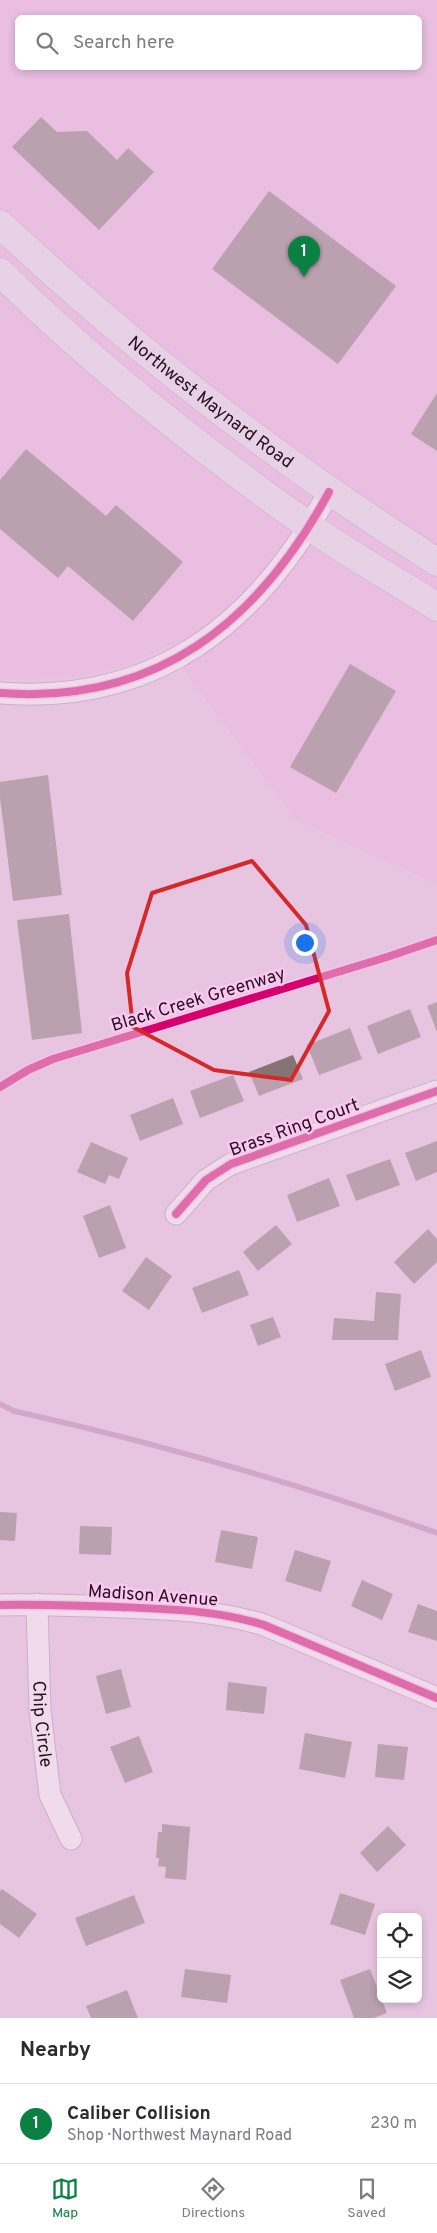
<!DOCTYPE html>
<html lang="en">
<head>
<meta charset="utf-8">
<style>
  :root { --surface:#fff; --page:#f7f7f7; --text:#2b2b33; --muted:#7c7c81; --line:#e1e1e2; --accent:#0b8043 }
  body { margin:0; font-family:Overpass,sans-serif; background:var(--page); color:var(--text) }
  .controls { position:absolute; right:15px; bottom:15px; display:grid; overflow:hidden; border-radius:8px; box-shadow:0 2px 8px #0003 }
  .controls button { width:45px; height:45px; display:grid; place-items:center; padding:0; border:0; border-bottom:1px solid var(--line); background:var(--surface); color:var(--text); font:25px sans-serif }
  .you { position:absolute; left:304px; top:942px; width:18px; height:18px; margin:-12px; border:4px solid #fff; border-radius:50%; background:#1a73e8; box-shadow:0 0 0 8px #1a73e833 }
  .badge { display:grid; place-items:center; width:32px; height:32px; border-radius:50%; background:var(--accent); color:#fff; font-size:16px; font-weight:700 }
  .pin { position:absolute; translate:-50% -41px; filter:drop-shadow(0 1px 2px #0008) }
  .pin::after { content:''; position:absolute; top:26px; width:18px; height:15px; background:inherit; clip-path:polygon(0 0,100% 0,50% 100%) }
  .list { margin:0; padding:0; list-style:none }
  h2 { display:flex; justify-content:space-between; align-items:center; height:65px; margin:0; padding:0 20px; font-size:21px }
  h2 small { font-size:16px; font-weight:400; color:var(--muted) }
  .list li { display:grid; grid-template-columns:32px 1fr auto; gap:15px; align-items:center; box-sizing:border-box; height:80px; padding:0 20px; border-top:1px solid var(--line) }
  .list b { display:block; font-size:19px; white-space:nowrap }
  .list p { margin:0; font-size:16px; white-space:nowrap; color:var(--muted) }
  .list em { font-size:16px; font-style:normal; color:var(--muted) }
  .icon { flex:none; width:28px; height:28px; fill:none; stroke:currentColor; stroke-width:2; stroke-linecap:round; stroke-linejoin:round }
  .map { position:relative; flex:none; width:437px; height:2018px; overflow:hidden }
  .search { position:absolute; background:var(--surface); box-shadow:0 2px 8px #0003; left:15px; right:15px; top:15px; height:55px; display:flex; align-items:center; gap:12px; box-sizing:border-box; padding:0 18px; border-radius:8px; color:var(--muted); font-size:19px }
  .sheet { height:145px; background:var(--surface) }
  nav { display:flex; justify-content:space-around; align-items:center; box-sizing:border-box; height:70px; border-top:1px solid var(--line); background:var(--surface); font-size:14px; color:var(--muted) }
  nav a { display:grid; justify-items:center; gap:2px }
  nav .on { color:var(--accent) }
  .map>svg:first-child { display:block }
  .built { fill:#ebb6e0; fill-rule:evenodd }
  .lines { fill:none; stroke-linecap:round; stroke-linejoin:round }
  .stream { stroke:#b883ae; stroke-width:5.5 }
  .building { fill:#867474 }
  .minor-casing { stroke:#ad93a8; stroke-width:23 }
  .primary-casing { stroke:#a496ad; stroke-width:29 }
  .minor { stroke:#fbf6fa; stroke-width:21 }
  .primary { stroke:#e6e2ec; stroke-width:28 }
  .cycleway-casing { stroke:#fcc8f0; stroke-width:11 }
  .cycleway { stroke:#d6006c; stroke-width:8 }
  .marked { fill:none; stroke:#d62828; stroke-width:4; stroke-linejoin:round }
  .labels { text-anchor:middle; stroke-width:5; stroke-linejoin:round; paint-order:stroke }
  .street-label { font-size:18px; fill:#250f21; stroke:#fcc8f0 }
</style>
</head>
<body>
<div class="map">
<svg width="437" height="2018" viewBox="0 0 437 2018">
  <rect width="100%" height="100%" fill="#e7c5e0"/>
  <!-- built -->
  <path class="built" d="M0,0h437v884l-141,-64 -109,-145 -17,-30 -42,20 -52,13 -76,1zM18,18h402v50h-402z"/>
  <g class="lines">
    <!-- stream -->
    <path class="stream" d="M0,1404l14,7c143,32 285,73 423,122"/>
  </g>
  <!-- building -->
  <g class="building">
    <path d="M41,117l16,15 30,-1 30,29 11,-12 26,24 -55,58 -87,-83z"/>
    <path d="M269,191l127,95 -58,78 -126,-95z"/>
    <path d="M437,393v58l-26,-17z"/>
    <path d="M26,449l80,67 10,-11 67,57 -50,59 -65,-55 -10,12 -58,-49v-49z"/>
    <path d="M350,664l46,27 -60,102 -46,-26z"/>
    <path d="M48,775l14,120 -49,6 -13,-103v-16z"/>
    <path d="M69,914l13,119 -50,7 -15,-120z"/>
    <path d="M437,1002v30l-10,-26z"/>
    <path d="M410,1009l11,28 -43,17 -11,-28z"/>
    <path d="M350,1028l12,31 -43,16 -12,-30z"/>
    <path d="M293,1055l10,24 -44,17 -10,-24z"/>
    <path d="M233,1075l11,26 -44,17 -10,-27z"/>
    <path d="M173,1098l10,26 -43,17 -10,-26z"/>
    <path d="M437,1141v31l-21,9 -11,-28z"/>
    <path d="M91,1142l37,16 -9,21 -10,-4 -4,9 -28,-12z"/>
    <path d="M390,1159l10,26 -44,16 -10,-26z"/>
    <path d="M329,1178l11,28 -43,16 -10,-27z"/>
    <path d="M110,1205l16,43 -27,10 -16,-42z"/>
    <path d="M276,1225l16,19 -34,27 -15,-19z"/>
    <path d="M428,1229l9,10v23l-23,22 -20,-22z"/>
    <path d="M146,1257l26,19 -23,34 -27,-19z"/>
    <path d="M239,1270l10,25 -47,18 -10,-25z"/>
    <path d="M376,1292l25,2 -3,46h-66l2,-22 40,3z"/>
    <path d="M273,1317l8,20 -23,9 -8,-21z"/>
    <path d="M421,1350l10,27 -36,14 -10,-27z"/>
    <path d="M0,1512l17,1 -2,28 -15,-1z"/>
    <path d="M80,1526l32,1 -1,28 -32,-1z"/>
    <path d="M221,1530l37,7 -6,32 -37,-7z"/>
    <path d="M295,1550l36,11 -10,31 -36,-11z"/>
    <path d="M362,1580l31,14 -11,26 -31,-14z"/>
    <path d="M418,1604l19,7v30l-29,-9z"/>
    <path d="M121,1669l10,38 -25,7 -10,-38z"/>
    <path d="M228,1682l39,5 -3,27 -38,-4z"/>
    <path d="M305,1733l47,9 -7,36 -46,-9z"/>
    <path d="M139,1736l14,36 -28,11 -15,-36z"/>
    <path d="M378,1744l30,3 -4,33 -29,-3z"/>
    <path d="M162,1824l28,3 -4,53 -21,-2 1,-11 -8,-1 1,-8h-3l2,-26h4z"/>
    <path d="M388,1826l18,19 -29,27 -17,-19z"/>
    <path d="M2,1889l35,25 -18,24 -19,-14v-33z"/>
    <path d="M340,1893l35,11 -10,31 -35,-11z"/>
    <path d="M134,1895l11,28 -59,23 -11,-28z"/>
    <path d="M185,1969l46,6 -4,28 -46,-6z"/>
    <path d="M370,1969l17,44 -13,5h-20l-14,-38z"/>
    <path d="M127,1990l11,28h-47l-5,-12z"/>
  </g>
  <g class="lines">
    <defs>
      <g id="minor">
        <path d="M0,693c156,12 258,-70 329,-201"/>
        <path d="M176,1214l30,-34 25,-16 206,-73"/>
        <path id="s1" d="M37,1604l3,106 10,85 21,44"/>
        <path d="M0,1605c40,-1 79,1 119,2 49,2 97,3 145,18l173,73"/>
      </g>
      <g id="primary">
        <path id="s2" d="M0,224c134,126 281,239 437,338"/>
        <path d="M0,272c95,94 200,177 309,254 41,29 86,54 128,81"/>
      </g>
    </defs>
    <!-- minor casing -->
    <use href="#minor" class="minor-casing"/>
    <!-- primary casing -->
    <use href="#primary" class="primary-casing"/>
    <!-- minor -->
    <use href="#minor" class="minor"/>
    <!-- primary -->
    <use href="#primary" class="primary"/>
    <defs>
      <g id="cycleway">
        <path d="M0,693c156,12 258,-70 329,-201"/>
        <path d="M0,1087l28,-17 25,-11 334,-102 50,-17"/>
        <path d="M176,1214l30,-34 25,-16 206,-73"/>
        <path d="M0,1605c40,-1 79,1 119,2 49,2 97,3 145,18l173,73"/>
      </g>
    </defs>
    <!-- cycleway casing -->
    <use href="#cycleway" class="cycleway-casing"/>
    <!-- cycleway -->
    <use href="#cycleway" class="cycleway"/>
  </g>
  <!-- marked area -->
  <path d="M0 0H437V2018H0ZM252,861l54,64 23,86 -38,69 -77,-10 -81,-43 -6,-54 25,-80z" fill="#e7c5e0" fill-opacity=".55" fill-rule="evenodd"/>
  <path class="marked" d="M252,861l54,64 23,86 -38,69 -77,-10 -81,-43 -6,-54 25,-80z"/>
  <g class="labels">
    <!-- street labels -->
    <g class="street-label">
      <text dy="6" stroke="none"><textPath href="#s2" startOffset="276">Northwest Maynard Road</textPath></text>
      <text transform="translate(198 999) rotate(-17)" y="6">Black Creek Greenway</text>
      <text transform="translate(294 1127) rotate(-20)" y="6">Brass Ring Court</text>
      <text transform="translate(153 1595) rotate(4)" y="6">Madison Avenue</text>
      <text dy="6" stroke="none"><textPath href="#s1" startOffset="120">Chip Circle</textPath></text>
    </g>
  </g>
</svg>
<div class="controls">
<button><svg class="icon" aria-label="locate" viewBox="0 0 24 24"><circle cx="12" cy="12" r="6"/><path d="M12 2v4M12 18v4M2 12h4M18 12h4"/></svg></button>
<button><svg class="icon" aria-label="layers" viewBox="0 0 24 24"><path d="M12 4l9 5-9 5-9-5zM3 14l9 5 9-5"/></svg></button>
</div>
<div class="you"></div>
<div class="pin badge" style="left:304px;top:277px">1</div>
<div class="search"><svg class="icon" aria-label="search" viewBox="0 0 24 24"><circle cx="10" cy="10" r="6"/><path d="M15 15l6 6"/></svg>Search here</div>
</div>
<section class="sheet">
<h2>Nearby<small></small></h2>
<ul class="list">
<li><span class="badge">1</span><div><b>Caliber Collision</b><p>Shop · Northwest Maynard Road</p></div><em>230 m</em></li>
</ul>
</section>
<nav>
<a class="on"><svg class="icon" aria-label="map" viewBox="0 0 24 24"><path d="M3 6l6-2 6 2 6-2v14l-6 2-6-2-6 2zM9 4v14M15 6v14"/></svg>Map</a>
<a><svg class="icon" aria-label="directions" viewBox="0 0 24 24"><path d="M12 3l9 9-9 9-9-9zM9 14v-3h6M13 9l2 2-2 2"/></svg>Directions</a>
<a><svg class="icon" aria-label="saved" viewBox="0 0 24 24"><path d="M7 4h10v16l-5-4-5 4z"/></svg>Saved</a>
</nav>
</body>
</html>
